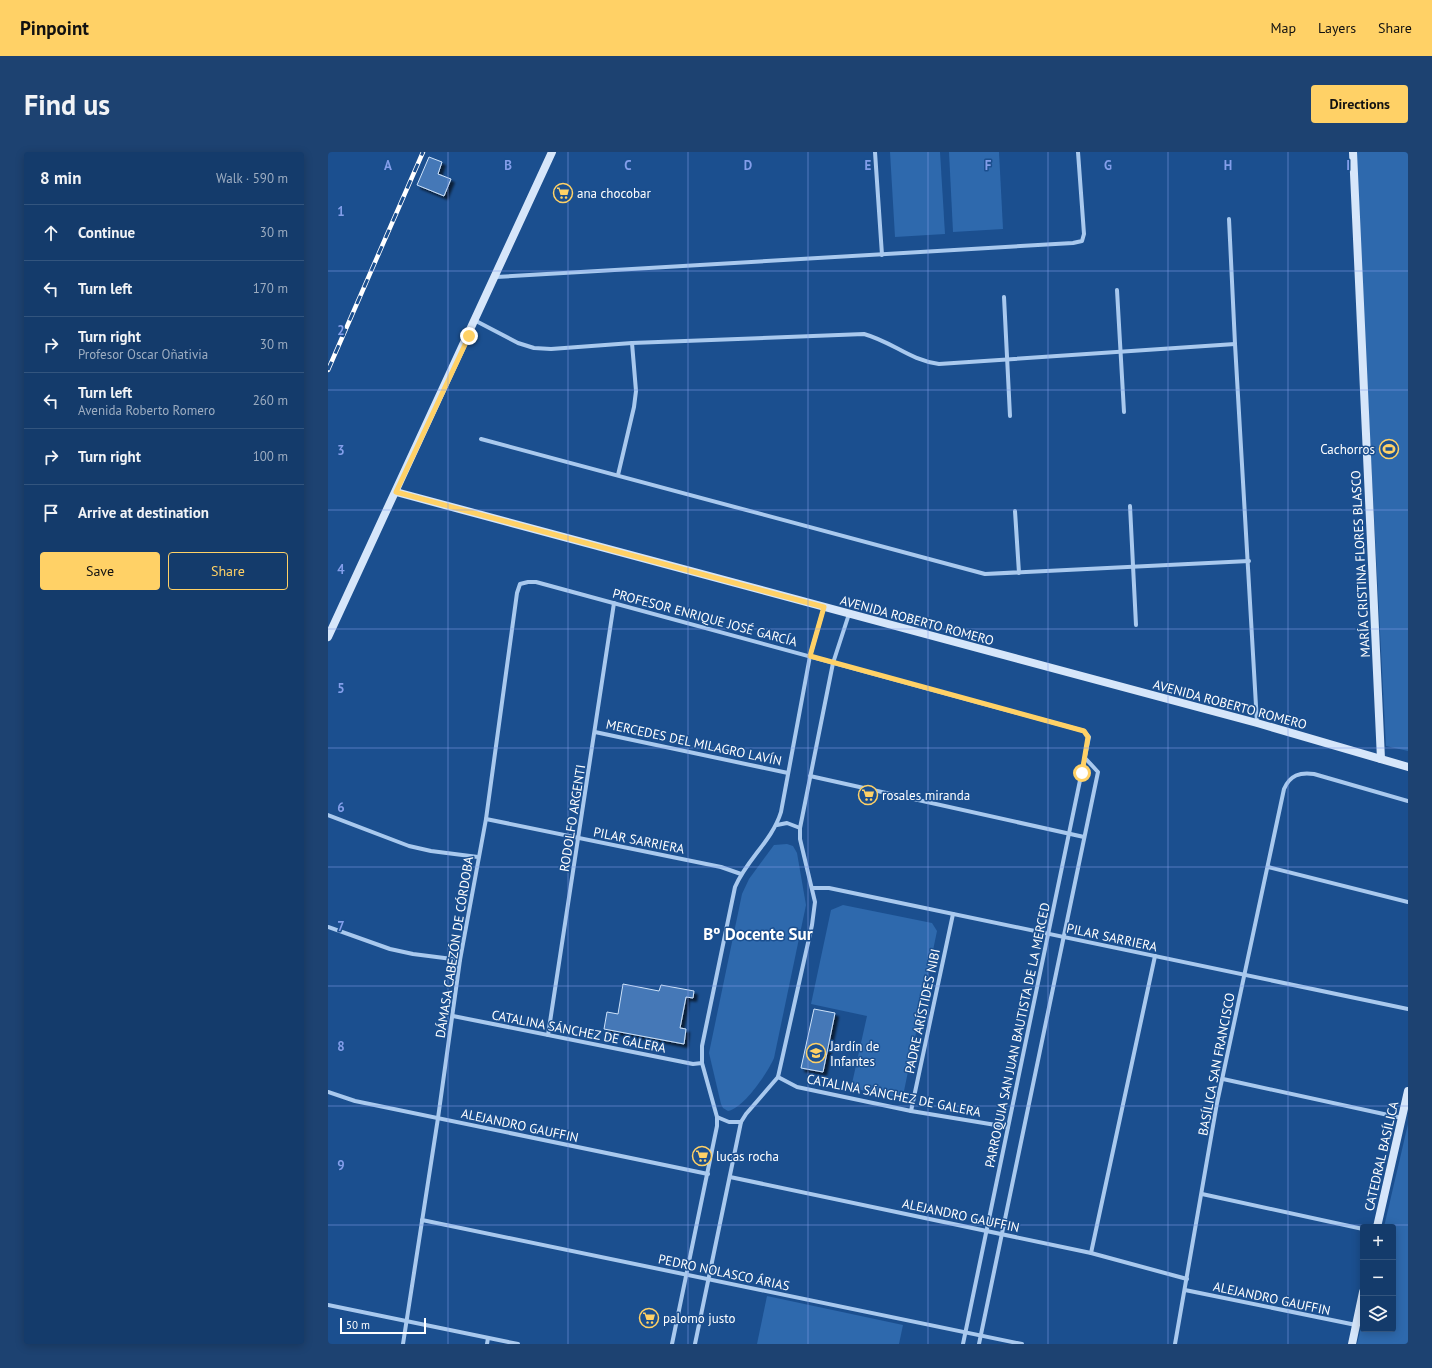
<!DOCTYPE html>
<html lang="en">
<head>
<meta charset="utf-8">
<style>
  :root { --surface:#143b6b; --page:#1d4271; --text:#f1f3f6; --muted:#9dadc1; --line:#33557e; --accent:#ffd166 }
  body { margin:0; font-family:"PT Sans",sans-serif; background:var(--page); color:var(--text) }
  .controls { position:absolute; right:12px; bottom:12px; display:grid; overflow:hidden; border-radius:4px; box-shadow:0 2px 10px #0003 }
  .controls button { width:36px; height:36px; display:grid; place-items:center; padding:0; border:0; border-bottom:1px solid var(--line); background:var(--surface); color:var(--text); font:20px sans-serif }
  .scale { position:absolute; left:12px; bottom:10px; width:86px; box-sizing:border-box; padding-left:4px; border:2px solid #fff; border-top:0; font-size:11px; line-height:14px; white-space:nowrap; color:#fff; -webkit-text-stroke:3px #1b4f8f; paint-order:stroke }
  .stop { position:absolute; width:12px; height:12px; margin:-9px; border:3px solid #ffd166; border-radius:50%; background:#fff }
  .stop.end { background:#ffd166; border-color:#fff; box-shadow:0 1px 4px #0008 }
  .list { margin:0; padding:0; list-style:none }
  h2 { display:flex; justify-content:space-between; align-items:center; height:52px; margin:0; padding:0 16px; font-size:17px }
  h2 small { font-size:13px; font-weight:400; color:var(--muted) }
  .list li { display:grid; grid-template-columns:26px 1fr auto; gap:12px; align-items:center; box-sizing:border-box; height:56px; padding:0 16px; border-top:1px solid var(--line) }
  .list b { display:block; font-size:15px; white-space:nowrap }
  .list p { margin:0; font-size:13px; white-space:nowrap; color:var(--muted) }
  .list em { font-size:13px; font-style:normal; color:var(--muted) }
  .actions { display:flex; gap:8px; padding:12px 16px }
  .actions a { flex:1; padding:9px 0; border:1px solid var(--accent); border-radius:4px; text-align:center; font-size:14px; color:var(--accent) }
  .actions .main { background:var(--accent); color:#111 }
  .icon { flex:none; width:22px; height:22px; fill:none; stroke:currentColor; stroke-width:2; stroke-linecap:round; stroke-linejoin:round }
  .map { position:relative; flex:none; width:1080px; height:1192px; overflow:hidden; border-radius:4px }
  header { display:flex; align-items:center; gap:24px; box-sizing:border-box; height:56px; padding:0 20px; background:var(--accent); color:#111 }
  header strong { font-size:19px }
  nav { display:flex; gap:22px; margin-inline-start:auto; font-size:14px }
  .intro { display:flex; align-items:center; justify-content:space-between; box-sizing:border-box; height:96px; padding:0 24px }
  h1 { margin:0; font-size:28px }
  .button { padding:10px 18px; border-radius:4px; background:var(--accent); color:#111; font-size:14px; font-weight:700 }
  main { display:flex; gap:24px; padding:0 24px }
  aside { flex:1; background:var(--surface); border-radius:4px; box-shadow:0 2px 10px #0003 }
  .map>svg:first-child { display:block }
  .green { fill:#2e69ad }
  .building { fill:#4478b7; stroke:#cfe3fa; filter:url(#shadow) }
  .lines { fill:none; stroke-linecap:round; stroke-linejoin:round }
  .street { stroke:#a9c9ee; stroke-width:4 }
  .secondary { stroke:#d6e6fa; stroke-width:8 }
  .rail-casing { stroke:#fff; stroke-width:4.5 }
  .rail { stroke:#1b4f8f; stroke-width:3; stroke-dasharray:9; stroke-linecap:butt }
  .route { stroke:#ffd166; stroke-width:5 }
  .grid { fill:none; stroke:#839eea; stroke-width:1; stroke-opacity:0.55 }
  .labels { text-anchor:middle; stroke-width:3; stroke-linejoin:round; paint-order:stroke }
  .poi-label { font-size:13px; fill:#fff; stroke:#1b4f8f; text-anchor:start }
  .street-label { font-size:13px; fill:#fff; stroke:#1b4f8f }
  .district-label { font-size:17px; font-weight:bold; fill:#fff; stroke:#1b4f8f }
  .grid-label { font-size:13px; text-anchor:middle; font-weight:bold; fill:#839eea; stroke:#1b4f8f; stroke-width:3; stroke-linejoin:round; paint-order:stroke }
</style>
</head>
<body>
<header>
<strong>Pinpoint</strong>
<nav><a>Map</a><a>Layers</a><a>Share</a></nav>
</header>
<div class="intro"><h1>Find us</h1><a class="button">Directions</a></div>
<main>
<aside>
<h2>8 min<small>Walk · 590 m</small></h2>
<ul class="list">
<li><svg class="icon" aria-label="ahead" viewBox="0 0 24 24"><path d="M12 20V5M6 11l6-6 6 6"/></svg><div><b>Continue</b></div><em>30 m</em></li>
<li><svg class="icon" aria-label="left" viewBox="0 0 24 24"><path d="M17 20v-9H6M10 6l-5 5 5 5"/></svg><div><b>Turn left</b></div><em>170 m</em></li>
<li><svg class="icon" aria-label="right" viewBox="0 0 24 24"><path d="M7 20v-9h11M14 6l5 5-5 5"/></svg><div><b>Turn right</b><p>Profesor Oscar Oñativia</p></div><em>30 m</em></li>
<li><svg class="icon" aria-label="left" viewBox="0 0 24 24"><path d="M17 20v-9H6M10 6l-5 5 5 5"/></svg><div><b>Turn left</b><p>Avenida Roberto Romero</p></div><em>260 m</em></li>
<li><svg class="icon" aria-label="right" viewBox="0 0 24 24"><path d="M7 20v-9h11M14 6l5 5-5 5"/></svg><div><b>Turn right</b></div><em>100 m</em></li>
<li><svg class="icon" aria-label="arrive" viewBox="0 0 24 24"><path d="M6 21V4h12l-3 4 3 4H6"/></svg><div><b>Arrive at destination</b></div></li>
</ul>
<div class="actions"><a class="main">Save</a><a>Share</a></div>
</aside>
<div class="map">
<svg width="1080" height="1192" viewBox="0 0 1080 1192">
  <defs>
    <filter id="shadow"><feDropShadow dx="3.5" dy="3.5" stdDeviation="1" flood-color="#0009"/></filter>
  </defs>
  <rect width="100%" height="100%" fill="#1b4f8f"/>
  <!-- green -->
  <g class="green">
    <path d="M562,0h50l5,82 -50,3z"/>
    <path d="M621,0h50l4,77 -50,3z"/>
    <path d="M1027,0h53v599l-22,-5z"/>
    <path d="M459,692l6,2 4,7 9,52 -32,153c-6,14 -30,50 -46,53l-5,-3 -2,-4 -12,-51 33,-159 7,-15 25,-34z"/>
    <path d="M515,753l89,18 5,8 -33,160 -7,6 -46,-9 16,-72 -56,-12 20,-94z"/>
    <path d="M1080,972v220h-51l6,-25v10h30v-102h-9z"/>
    <path d="M439,1144l136,29 -4,19h-142z"/>
  </g>
  <!-- building -->
  <g class="building">
    <path d="M101,5l13,5 -4,12 13,5 -7,17 -27,-11z"/>
    <path d="M295,832l36,7 2,-6 33,6 -1,7 -7,-1 -6,31 6,1 -2,15 -80,-15 3,-17 11,2z"/>
    <path d="M486,857l21,4 -12,59 -22,-4z"/>
  </g>
  <g class="lines">
    <!-- street -->
    <g class="street">
      <path d="M547,0l7,103"/>
      <path d="M901,67l6,125 22,379"/>
      <path d="M168,125l577,-34 9,-2 2,-7 -6,-82"/>
      <path d="M789,138l7,122"/>
      <path d="M676,145l6,119"/>
      <path d="M148,169l42,22 16,5 17,1 81,-6 232,-9c29,8 45,26 75,30l296,-20"/>
      <path d="M153,287l504,135 264,-13"/>
      <path d="M290,323l16,-68 2,-16 -4,-48"/>
      <path d="M802,354l6,119"/>
      <path d="M687,359l4,62"/>
      <path d="M267,580l193,41"/>
      <path d="M482,624l274,61"/>
      <path d="M0,663l81,31 22,5 47,6"/>
      <path d="M158,667l235,48 20,7"/>
      <path d="M449,673l10,-2 13,5"/>
      <path d="M940,715l140,35"/>
      <path d="M484,736h17l579,121"/>
      <path d="M0,775l62,22 23,5 47,6"/>
      <path d="M125,864l240,48 9,-1"/>
      <path d="M220,883l66,-432"/>
      <path d="M450,925l19,10 114,24 97,16"/>
      <path d="M895,927l179,39"/>
      <path d="M0,940l27,9 353,73"/>
      <path d="M583,959l42,-197"/>
      <path d="M389,965l12,5h12"/>
      <path d="M402,1025l361,76 96,26"/>
      <path d="M874,1042l161,35"/>
      <path d="M94,1068l600,124"/>
      <path d="M763,1101l64,-297"/>
      <path d="M857,1138l171,35"/>
      <path d="M0,1153l190,39"/>
      <path d="M75,1192l35,-226 22,-158 26,-141 31,-226 3,-9 8,-2h8l548,149 5,6 -126,607"/>
      <path d="M159,1192l1,-6"/>
      <path d="M344,1192l45,-218v-9l-15,-54v-17l33,-159c12,-28 37,-46 46,-75l29,-156 14,-49"/>
      <path d="M367,1192l46,-222 5,-8 32,-37 34,-152 3,-23 -15,-63v-11l33,-165 16,-49"/>
      <path d="M651,1192l119,-572 -13,-14"/>
      <path d="M847,1192l42,-241 67,-314c6,-14 16,-17 30,-15l94,27"/>
    </g>
    <!-- secondary -->
    <g class="secondary">
      <path d="M1025,0l28,607"/>
      <path d="M68,340l861,231 151,44"/>
      <path d="M0,485l224,-485"/>
      <path d="M1049,1075l31,-136"/>
      <path d="M1024,1192l11,-52"/>
    </g>
    <defs>
      <path id="rail" d="M0,218l95,-218"/>
    </defs>
    <!-- rail casing -->
    <use href="#rail" class="rail-casing"/>
    <!-- rail -->
    <use href="#rail" class="rail"/>
  </g>
  <g class="lines">
    <!-- route -->
    <path class="route" d="M141,184l-73,156 428,115 -14,49 274,75 4,6 -6,36"/>
  </g>
  <!-- grid -->
  <path class="grid" d="M120,0v1192M240,0v1192M360,0v1192M480,0v1192M600,0v1192M720,0v1192M840,0v1192M960,0v1192M0,119h1080M0,238h1080M0,358h1080M0,477h1080M0,596h1080M0,715h1080M0,834h1080M0,954h1080M0,1073h1080"/>
  <!-- icons -->
  <defs>
    <symbol id="supermarket-ring" viewBox="-11 -11 22 22"><circle r="9.5" fill="#1b4f8f" stroke="#ffd166" stroke-width="1.5"/><path d="M-6-5.5h2.5l.6 2H6L4.5 2H-2.5L-4.4-4H-6ZM-1.5 3.2a1.3 1.3 0 1 0 .1 0ZM3 3.2a1.3 1.3 0 1 0 .1 0Z" fill="#ffd166"/></symbol>
    <symbol id="stadium-ring" viewBox="-11 -11 22 22"><circle r="9.5" fill="#1b4f8f" stroke="#ffd166" stroke-width="1.5"/><path d="M0-5a6.5 5 0 1 0 0 10a6.5 5 0 1 0 0-10ZM-3.5-1.8h7v3.6h-7Z" fill="#ffd166"/></symbol>
    <symbol id="school-ring" viewBox="-11 -11 22 22"><circle r="9.5" fill="#1b4f8f" stroke="#ffd166" stroke-width="1.5"/><path d="M0-5L7-2L0 1L-7-2ZM-4 1L0 2.5L4 1V4Q0 6-4 4Z" fill="#ffd166"/></symbol>
  </defs>
  <g fill-rule="evenodd">
    <use href="#supermarket-ring" x="224" y="30" width="22" height="22"/>
    <use href="#stadium-ring" x="1050" y="286" width="22" height="22"/>
    <use href="#supermarket-ring" x="529" y="632" width="22" height="22"/>
    <use href="#school-ring" x="477" y="890" width="22" height="22"/>
    <use href="#supermarket-ring" x="363" y="993" width="22" height="22"/>
    <use href="#supermarket-ring" x="310" y="1155" width="22" height="22"/>
  </g>
  <g class="labels">
    <!-- poi labels -->
    <g class="poi-label">
      <text x="249" y="46">ana chocobar</text>
      <text x="1047" y="302" text-anchor="end">Cachorros</text>
      <text x="554" y="648">rosales miranda</text>
      <text x="502" y="899">Jardín de<tspan x="502" dy="15">Infantes</tspan></text>
      <text x="388" y="1009">lucas rocha</text>
      <text x="335" y="1171">palomo justo</text>
    </g>
    <!-- street labels -->
    <g class="street-label">
      <text transform="translate(1032 412) rotate(-93)" y="5">MARÍA CRISTINA FLORES BLASCO</text>
      <text transform="translate(377 465) rotate(15)" y="5">PROFESOR ENRIQUE JOSÉ GARCÍA</text>
      <text transform="translate(589 468) rotate(15)" y="5">AVENIDA ROBERTO ROMERO</text>
      <text transform="translate(902 552) rotate(15)" y="5">AVENIDA ROBERTO ROMERO</text>
      <text transform="translate(366 590) rotate(12)" y="5">MERCEDES DEL MILAGRO LAVÍN</text>
      <text transform="translate(244 666) rotate(-81)" y="5">RODOLFO ARGENTI</text>
      <text transform="translate(311 688) rotate(11)" y="5">PILAR SARRIERA</text>
      <text transform="translate(784 785) rotate(12)" y="5">PILAR SARRIERA</text>
      <text transform="translate(126 795) rotate(-81)" y="5">DÁMASA CABEZÓN DE CÓRDOBA</text>
      <text transform="translate(594 859) rotate(-78)" y="5">PADRE ARÍSTIDES NIBI</text>
      <text transform="translate(251 879) rotate(11)" y="5">CATALINA SÁNCHEZ DE GALERA</text>
      <text transform="translate(689 883) rotate(-78)" y="5">PARROQUIA SAN JUAN BAUTISTA DE LA MERCED</text>
      <text transform="translate(888 912) rotate(-79)" y="5">BASÍLICA SAN FRANCISCO</text>
      <text transform="translate(566 943) rotate(11)" y="5">CATALINA SÁNCHEZ DE GALERA</text>
      <text transform="translate(192 973) rotate(12)" y="5">ALEJANDRO GAUFFIN</text>
      <text transform="translate(1053 1004) rotate(-77)" y="5">CATEDRAL BASÍLICA</text>
      <text transform="translate(633 1063) rotate(12)" y="5">ALEJANDRO GAUFFIN</text>
      <text transform="translate(396 1120) rotate(12)" y="5">PEDRO NOLASCO ÁRIAS</text>
      <text transform="translate(944 1146) rotate(12)" y="5">ALEJANDRO GAUFFIN</text>
    </g>
    <!-- district labels -->
    <g class="district-label">
      <text x="430" y="788">Bº Docente Sur</text>
    </g>
  </g>
  <g class="grid-label">
    <text x="60" y="18">A</text>
    <text x="180" y="18">B</text>
    <text x="300" y="18">C</text>
    <text x="420" y="18">D</text>
    <text x="540" y="18">E</text>
    <text x="660" y="18">F</text>
    <text x="780" y="18">G</text>
    <text x="900" y="18">H</text>
    <text x="1020" y="18">I</text>
    <text x="13" y="64">1</text>
    <text x="13" y="183">2</text>
    <text x="13" y="303">3</text>
    <text x="13" y="422">4</text>
    <text x="13" y="541">5</text>
    <text x="13" y="660">6</text>
    <text x="13" y="779">7</text>
    <text x="13" y="899">8</text>
    <text x="13" y="1018">9</text>
  </g>
</svg>
<div class="controls">
<button>+</button>
<button>−</button>
<button><svg class="icon" aria-label="layers" viewBox="0 0 24 24"><path d="M12 4l9 5-9 5-9-5zM3 14l9 5 9-5"/></svg></button>
</div>
<div class="scale">50 m</div>
<div class="stop" style="left:754px;top:621px"></div>
<div class="stop end" style="left:141px;top:184px"></div>
</div>
</main>
</body>
</html>
